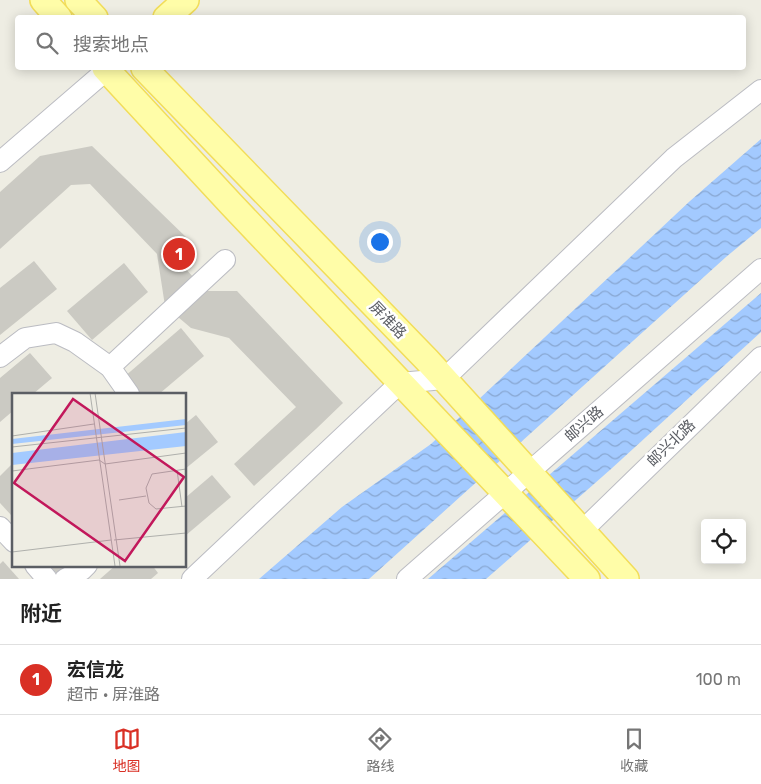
<!DOCTYPE html>
<html lang="zh">
<head>
<meta charset="utf-8">
<style>
  :root { --surface:#fff; --page:#f6f6f6; --text:#222; --muted:#767676; --line:#e0e0e0; --accent:#d93025 }
  body { margin:0; font-family:Rubik,"Noto Sans SC",sans-serif; background:var(--page); color:var(--text) }
  .controls { position:absolute; right:15px; bottom:15px; display:grid; overflow:hidden; border-radius:5px; box-shadow:0 2px 12px #0003 }
  .controls button { width:45px; height:45px; display:grid; place-items:center; padding:0; border:0; border-bottom:1px solid var(--line); background:var(--surface); color:var(--text); font:25px sans-serif }
  .you { position:absolute; left:379px; top:241px; width:18px; height:18px; margin:-12px; border:4px solid #fff; border-radius:50%; background:#1a73e8; box-shadow:0 0 0 8px #1a73e833 }
  .badge { display:grid; place-items:center; width:32px; height:32px; border-radius:50%; background:var(--accent); color:#fff; font-size:16px; font-weight:700 }
  .pin { position:absolute; translate:-50% -50%; border:2px solid #fff; box-shadow:0 1px 5px #0006 }
  .list { margin:0; padding:0; list-style:none }
  h2 { display:flex; justify-content:space-between; align-items:center; height:65px; margin:0; padding:0 20px; font-size:21px }
  h2 small { font-size:16px; font-weight:400; color:var(--muted) }
  .list li { display:grid; grid-template-columns:32px 1fr auto; gap:15px; align-items:center; box-sizing:border-box; height:70px; padding:0 20px; border-top:1px solid var(--line) }
  .list b { display:block; font-size:19px; white-space:nowrap }
  .list p { margin:0; font-size:16px; white-space:nowrap; color:var(--muted) }
  .list em { font-size:16px; font-style:normal; color:var(--muted) }
  .icon { flex:none; width:28px; height:28px; fill:none; stroke:currentColor; stroke-width:2; stroke-linecap:round; stroke-linejoin:round }
  .map { position:relative; flex:none; width:761px; height:579px; overflow:hidden }
  .search { position:absolute; background:var(--surface); box-shadow:0 2px 12px #0003; left:15px; right:15px; top:15px; height:55px; display:flex; align-items:center; gap:12px; box-sizing:border-box; padding:0 18px; border-radius:5px; color:var(--muted); font-size:19px }
  .sheet { height:135px; background:var(--surface) }
  nav { display:flex; justify-content:space-around; align-items:center; box-sizing:border-box; height:70px; border-top:1px solid var(--line); background:var(--surface); font-size:14px; color:var(--muted) }
  nav a { display:grid; justify-items:center; gap:2px }
  nav .on { color:var(--accent) }
  .map>svg:first-child { display:block }
  .water { fill:url(#water-waves) }
  .building { fill:#cbcac3 }
  .lines { fill:none; stroke-linecap:round; stroke-linejoin:round }
  .minor-casing { stroke:#bbbcc2; stroke-width:22 }
  .major-casing { stroke:#f2dd59; stroke-width:28 }
  .minor { stroke:#fff; stroke-width:20 }
  .major { stroke:#fffda8; stroke-width:25 }
  .labels { text-anchor:middle; stroke-width:5; stroke-linejoin:round; paint-order:stroke }
  .street-label { font-size:15px; fill:#5b5e64; stroke:#fff }
  .inset-road { fill:none; stroke:#afb0ac; stroke-width:1 }
  .view { fill:#c2185b; fill-opacity:0.15; stroke:#c2185b; stroke-width:2.5 }
  .inset-edge { fill:none; stroke:#5b5e64; stroke-width:2.5 }
</style>
</head>
<body>
<div class="map">
<svg width="761" height="579" viewBox="0 0 761 579">
  <defs>
    <pattern id="water-waves" width="16" height="10" patternUnits="userSpaceOnUse" patternTransform="scale(1.25)"><rect width="16" height="10" fill="#a3caff"/><path d="M0 5q4-4 8 0t8 0" fill="none" stroke="#88a7d2"/></pattern>
  </defs>
  <rect width="100%" height="100%" fill="#eeede3"/>
  <!-- water -->
  <g class="water">
    <path d="M761,139v89l-35,29 -357,322h-110l83,-72 89,-63 259,-243z"/>
    <path d="M761,293v39l-150,137 -125,110h-58z"/>
  </g>
  <!-- building -->
  <g class="building">
    <path d="M92,146l97,94 -5,27 22,24h31l106,112 -27,26 -62,57 -20,-22 62,-57 -67,-69 -38,-10 -26,-22 -8,-52 -67,-70 -19,1 -71,64v-57l40,-36z"/>
    <path d="M34,261l23,28 -57,46v-47z"/>
    <path d="M124,263l24,29 -56,48 -25,-29z"/>
    <path d="M181,328l23,28 -45,38h-21l-14,-17z"/>
    <path d="M30,353l22,25 -19,16h-19v16l-14,12v-44z"/>
    <path d="M196,415l22,27 -33,27v-45z"/>
    <path d="M14,462v51l-3,2 -11,-12v-27z"/>
    <path d="M212,475l19,22 -46,39v-38z"/>
    <path d="M3,561l16,18h-19v-15z"/>
    <path d="M49,565h18l-10,9z"/>
    <path d="M116,565h36l6,8 -7,6h-51z"/>
  </g>
  <g class="lines">
    <defs>
      <g id="minor">
        <path d="M0,162l109,-94"/>
        <path d="M0,357l25,-19 31,-5 19,9 35,25 19,27"/>
        <path d="M110,367l115,-107"/>
        <path d="M0,527l14,15"/>
        <path d="M583,530l145,-141 33,-32"/>
        <path d="M35,565l12,14"/>
        <path d="M65,579l17,-9 5,-5"/>
        <path d="M192,579l208,-196 44,-4 230,-221 87,-68"/>
        <path d="M407,579l354,-310"/>
      </g>
      <g id="major">
        <path d="M43,0l16,18"/>
        <path d="M78,0l17,18"/>
        <path d="M166,18l20,-18"/>
        <path d="M105,68l126,136 356,375"/>
        <path d="M144,68l283,292 199,219"/>
      </g>
    </defs>
    <!-- minor casing -->
    <use href="#minor" class="minor-casing"/>
    <!-- major casing -->
    <use href="#major" class="major-casing"/>
    <!-- minor -->
    <use href="#minor" class="minor"/>
    <!-- major -->
    <use href="#major" class="major"/>
  </g>
  <g class="labels">
    <!-- street labels -->
    <g class="street-label">
      <text transform="translate(388 320) rotate(46)" y="5">屏淮路</text>
      <text transform="translate(584 424) rotate(-41)" y="5">邮兴路</text>
      <text transform="translate(671 443) rotate(-44)" y="5">邮兴北路</text>
    </g>
  </g>
  <!-- overview -->
  <g transform="translate(12 393)">
    <rect width="174" height="174" fill="#eeede3"/>
    <path d="M174,26v6l-174,19v-5zM174,39v14l-174,19v-12z" fill="#a3caff"/>
    <path class="inset-road" d="M78,0l25,173M83,0l25,173M0,43l82,-12M0,54l174,-19M174,76l-34,5 -6,14 3,15 7,6 30,-3M165,77l5,37M0,78l87,-11 6,4 81,-11M107,107l27,-4M102,147l72,-7M0,159l99,-12"/>
    <path class="view" d="M61,6l111,78 -59,84 -111,-78z"/>
    <rect width="174" height="174" class="inset-edge"/>
  </g>
</svg>
<div class="controls">
<button><svg class="icon" aria-label="locate" viewBox="0 0 24 24"><circle cx="12" cy="12" r="6"/><path d="M12 2v4M12 18v4M2 12h4M18 12h4"/></svg></button>
</div>
<div class="you"></div>
<div class="pin badge" style="left:179px;top:254px">1</div>
<div class="search"><svg class="icon" aria-label="search" viewBox="0 0 24 24"><circle cx="10" cy="10" r="6"/><path d="M15 15l6 6"/></svg>搜索地点</div>
</div>
<section class="sheet">
<h2>附近<small></small></h2>
<ul class="list">
<li><span class="badge">1</span><div><b>宏信龙</b><p>超市 · 屏淮路</p></div><em>100 m</em></li>
</ul>
</section>
<nav>
<a class="on"><svg class="icon" aria-label="map" viewBox="0 0 24 24"><path d="M3 6l6-2 6 2 6-2v14l-6 2-6-2-6 2zM9 4v14M15 6v14"/></svg>地图</a>
<a><svg class="icon" aria-label="directions" viewBox="0 0 24 24"><path d="M12 3l9 9-9 9-9-9zM9 14v-3h6M13 9l2 2-2 2"/></svg>路线</a>
<a><svg class="icon" aria-label="saved" viewBox="0 0 24 24"><path d="M7 4h10v16l-5-4-5 4z"/></svg>收藏</a>
</nav>
</body>
</html>
